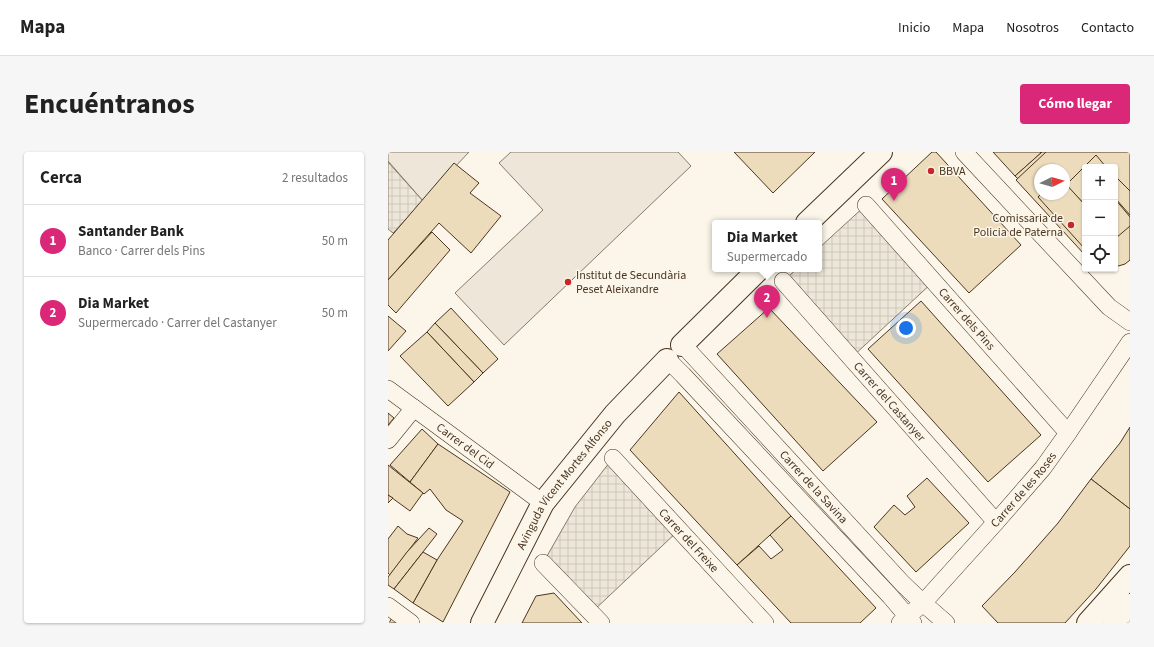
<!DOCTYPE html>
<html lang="es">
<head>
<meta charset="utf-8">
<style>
  :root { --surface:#fff; --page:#f6f6f6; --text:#222; --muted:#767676; --line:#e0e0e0; --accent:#db2777 }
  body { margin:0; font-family:"Source Sans 3",sans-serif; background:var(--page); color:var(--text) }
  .controls { position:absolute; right:12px; top:12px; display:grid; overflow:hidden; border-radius:4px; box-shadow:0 1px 3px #0004 }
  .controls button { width:36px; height:36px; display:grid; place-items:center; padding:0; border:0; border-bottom:1px solid var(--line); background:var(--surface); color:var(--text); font:20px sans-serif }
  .compass { position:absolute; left:646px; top:12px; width:36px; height:36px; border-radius:50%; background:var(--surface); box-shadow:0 1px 3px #0004; rotate:85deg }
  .you { position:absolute; left:518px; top:176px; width:14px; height:14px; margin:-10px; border:3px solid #fff; border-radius:50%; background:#1a73e8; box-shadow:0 0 0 6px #1a73e833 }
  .badge { display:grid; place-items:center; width:26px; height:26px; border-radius:50%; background:var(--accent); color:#fff; font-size:13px; font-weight:700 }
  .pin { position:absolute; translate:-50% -33px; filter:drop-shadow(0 1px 2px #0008) }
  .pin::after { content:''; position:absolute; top:21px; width:14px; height:12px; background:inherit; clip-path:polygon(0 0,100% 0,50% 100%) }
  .popup { position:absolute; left:324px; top:68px; width:110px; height:52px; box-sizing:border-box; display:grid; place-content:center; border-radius:4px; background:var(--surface); filter:drop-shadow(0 1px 3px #0005); font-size:13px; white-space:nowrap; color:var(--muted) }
  .popup b { font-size:15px; color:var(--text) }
  .popup::after { content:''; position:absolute; left:50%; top:100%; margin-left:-8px; border:8px solid transparent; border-top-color:var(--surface) }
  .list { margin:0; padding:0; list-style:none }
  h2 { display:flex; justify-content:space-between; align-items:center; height:52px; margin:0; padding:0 16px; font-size:17px }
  h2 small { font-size:13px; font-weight:400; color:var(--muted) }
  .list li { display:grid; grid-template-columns:26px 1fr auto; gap:12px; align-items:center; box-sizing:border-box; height:72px; padding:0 16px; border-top:1px solid var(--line) }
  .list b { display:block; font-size:15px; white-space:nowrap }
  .list p { margin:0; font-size:13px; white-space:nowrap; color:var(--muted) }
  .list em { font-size:13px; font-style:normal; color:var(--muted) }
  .icon { flex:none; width:22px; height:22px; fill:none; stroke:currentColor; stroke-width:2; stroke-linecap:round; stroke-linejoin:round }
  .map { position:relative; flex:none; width:742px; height:471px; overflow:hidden; border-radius:4px }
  header { display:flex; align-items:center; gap:24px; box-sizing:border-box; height:56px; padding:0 20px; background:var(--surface); border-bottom:1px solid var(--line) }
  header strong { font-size:19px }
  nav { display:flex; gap:22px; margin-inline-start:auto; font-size:14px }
  .intro { display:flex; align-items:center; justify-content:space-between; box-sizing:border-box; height:96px; padding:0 24px }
  h1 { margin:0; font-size:28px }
  .button { padding:10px 18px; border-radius:4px; background:var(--accent); color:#fff; font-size:14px; font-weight:700 }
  main { display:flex; gap:24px; padding:0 24px }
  aside { flex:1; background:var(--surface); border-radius:4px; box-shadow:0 1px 3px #0004 }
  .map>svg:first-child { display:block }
  .park { fill:#ede6d9; stroke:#887966 }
  .plaza { fill:url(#plaza-grid); stroke:#887966 }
  .building { fill:#ecdcbc; stroke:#4a3520; fill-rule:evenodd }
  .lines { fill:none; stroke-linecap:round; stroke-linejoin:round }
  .street-casing { stroke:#4a3520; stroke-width:18 }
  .secondary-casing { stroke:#4a3520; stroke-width:24 }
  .street { stroke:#fbf6e9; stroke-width:17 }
  .secondary { stroke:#fbf6e9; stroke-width:22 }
  .poi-dot { fill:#c62828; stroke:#fbf6e9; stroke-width:1.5 }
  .labels { text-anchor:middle; stroke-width:3; stroke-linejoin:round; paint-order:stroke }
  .poi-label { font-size:12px; fill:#4a3520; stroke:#fbf6e9; text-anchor:start }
  .street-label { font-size:12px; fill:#4a3520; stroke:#fbf6e9 }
</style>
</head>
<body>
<header>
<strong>Mapa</strong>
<nav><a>Inicio</a><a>Mapa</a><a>Nosotros</a><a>Contacto</a></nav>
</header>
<div class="intro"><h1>Encuéntranos</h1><a class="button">Cómo llegar</a></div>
<main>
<aside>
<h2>Cerca<small>2 resultados</small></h2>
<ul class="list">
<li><span class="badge">1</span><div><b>Santander Bank</b><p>Banco · Carrer dels Pins</p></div><em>50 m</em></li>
<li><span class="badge">2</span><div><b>Dia Market</b><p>Supermercado · Carrer del Castanyer</p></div><em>50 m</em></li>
</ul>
</aside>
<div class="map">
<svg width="742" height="471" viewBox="0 0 742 471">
  <defs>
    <pattern id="plaza-grid" width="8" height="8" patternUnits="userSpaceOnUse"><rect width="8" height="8" fill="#ede7d9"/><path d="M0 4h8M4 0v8" fill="none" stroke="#cdc7ba"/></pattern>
  </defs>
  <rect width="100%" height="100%" fill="#fbf6e9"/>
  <!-- park -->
  <g class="park">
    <path d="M0,0h81l-46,49 -35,-40z"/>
    <path d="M123,0h167l13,14 -187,179 -49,-52 88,-83 -44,-47z"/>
  </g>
  <!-- plaza -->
  <g class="plaza">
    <path d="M0,10l35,39 -30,32 -5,-4z"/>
    <path d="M478,53l68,76 -83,77 -68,-77 14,-12h22v-21z"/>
    <path d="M225,306l66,72 -88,83 -48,-50 32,-56z"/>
  </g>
  <!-- building -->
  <g class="building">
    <path d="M346,0h81l-42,41z"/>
    <path d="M544,0h4l85,93 -52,48 -87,-94z"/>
    <path d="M605,0h47l1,1 -26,23z"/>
    <path d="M654,0h46l-24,22v-4h-24v24h3l-4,4 -24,-22z"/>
    <path d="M658,0h84v108l-5,4 -10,3v-100h-30v88l-69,-75zM652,18h24v24h-24z"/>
    <path d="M708,3l10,12h-21v38l-19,-20z"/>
    <path d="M66,11l25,20 -9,10 31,23 -30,37 -32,-30 -51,57v-40z"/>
    <path d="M727,24l15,15v24l-15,-17z"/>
    <path d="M676,30l21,23v44l-47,-52 3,-3h23z"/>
    <path d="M727,47l15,18v9l-14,12 -1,-2z"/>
    <path d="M44,80l18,18 -54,63 -8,-8v-25z"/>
    <path d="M533,149l120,134 -53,47 -120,-133z"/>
    <path d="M63,156l47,51 -15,14 -48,-50z"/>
    <path d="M381,156l108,114 -54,49 -106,-117z"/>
    <path d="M0,164l18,15 -18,20z"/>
    <path d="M47,171l48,50 -9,9 -47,-50z"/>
    <path d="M39,180l47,50 -26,24 -48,-50z"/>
    <path d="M291,240l112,124 -54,49 -107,-115z"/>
    <path d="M0,261l6,5 -6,7z"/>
    <path d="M742,275v82l-39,-30 29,-36z"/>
    <path d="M34,277l16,15 -28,38 -20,-17z"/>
    <path d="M50,292l72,48 -67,130 -30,-19 24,-43 26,-39 -17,-11 -16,-21 -6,5 -14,-12z"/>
    <path d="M0,313l35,28 -13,18 -22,-16z"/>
    <path d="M539,326l42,45 -53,49 -42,-45 20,-22 11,10 10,-8 -8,-11z"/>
    <path d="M703,327l39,30v37l-34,43 -31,34h-67l-16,-17 33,-34 43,-49z"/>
    <path d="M0,343l5,3 -5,5z"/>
    <path d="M403,364l85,92 -16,15h-69l-54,-58 22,-19 12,13 12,-9 -13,-15z"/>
    <path d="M10,374l9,8 11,4 -28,37 -2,-2v-34z"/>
    <path d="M41,376l8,6 -43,55 -6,-4v-8l19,-25z"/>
    <path d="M35,400l14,8 -24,43 -19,-14z"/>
    <path d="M166,441l28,30h-60l14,-27z"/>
    <path d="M5,464l10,7h-14z"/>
  </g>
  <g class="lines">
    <defs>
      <g id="street">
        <path d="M576,0l145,155 21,15"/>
        <path id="s1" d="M478,53l202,228"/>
        <path id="s2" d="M395,129l213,241"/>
        <path id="s3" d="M297,195l218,237 20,19 23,20"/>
        <path d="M283,211l12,12 207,221 23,27"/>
        <path id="s4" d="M0,237l155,114"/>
        <path d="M0,288l26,-32"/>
        <path id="s5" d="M225,306l152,165"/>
        <path d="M155,411l58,60"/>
        <path d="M0,454l23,17"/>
        <path id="s6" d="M512,471l23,-20 73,-81 47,-54 25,-35 62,-91"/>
      </g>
      <g id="secondary">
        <path d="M419,71l74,-71"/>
        <path d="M294,193l77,-76"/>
        <path id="s7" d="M94,471l61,-120 72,-89 52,-54"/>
        <path d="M700,471l42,-47"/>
        <path d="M726,471l16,-18"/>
      </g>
    </defs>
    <!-- street casing -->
    <use href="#street" class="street-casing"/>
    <!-- secondary casing -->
    <use href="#secondary" class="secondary-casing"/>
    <!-- street -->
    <use href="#street" class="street"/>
    <!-- secondary -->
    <use href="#secondary" class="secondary"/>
  </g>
  <!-- markers -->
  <g class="poi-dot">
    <circle cx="543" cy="19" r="4"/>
    <circle cx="683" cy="73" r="4"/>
    <circle cx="180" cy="130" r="4"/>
  </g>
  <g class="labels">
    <!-- poi labels -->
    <g class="poi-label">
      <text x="551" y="23">BBVA</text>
      <text x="675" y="70" text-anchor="end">Comissaria de<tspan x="675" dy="14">Policia de Paterna</tspan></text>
      <text x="188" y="127">Institut de Secundària<tspan x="188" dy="14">Peset Aleixandre</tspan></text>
    </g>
    <!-- street labels -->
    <g class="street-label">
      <text dy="4" stroke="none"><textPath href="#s1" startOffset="152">Carrer dels Pins</textPath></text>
      <text dy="4" stroke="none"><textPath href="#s2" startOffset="161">Carrer del Castanyer</textPath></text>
      <text dy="4" stroke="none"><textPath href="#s4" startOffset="96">Carrer del Cid</textPath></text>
      <text dy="4" stroke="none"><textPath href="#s7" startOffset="162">Avinguda Vicent Mortes Alfonso</textPath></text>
      <text dy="4" stroke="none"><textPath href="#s3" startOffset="190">Carrer de la Savina</textPath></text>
      <text dy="4" stroke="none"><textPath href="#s6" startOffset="182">Carrer de les Roses</textPath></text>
      <text dy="4" stroke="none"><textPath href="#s5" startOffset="112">Carrer del Freixe</textPath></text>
    </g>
  </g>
</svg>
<div class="controls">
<button>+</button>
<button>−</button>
<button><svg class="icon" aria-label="locate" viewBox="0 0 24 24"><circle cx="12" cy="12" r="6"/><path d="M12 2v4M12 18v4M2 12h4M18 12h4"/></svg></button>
</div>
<svg class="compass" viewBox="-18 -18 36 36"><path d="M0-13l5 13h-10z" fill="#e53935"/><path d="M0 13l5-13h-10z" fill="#767676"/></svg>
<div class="you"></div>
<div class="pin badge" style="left:506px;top:49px">1</div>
<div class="pin badge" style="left:379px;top:166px">2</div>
<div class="popup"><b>Dia Market</b>Supermercado</div>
</div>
</main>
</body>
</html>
